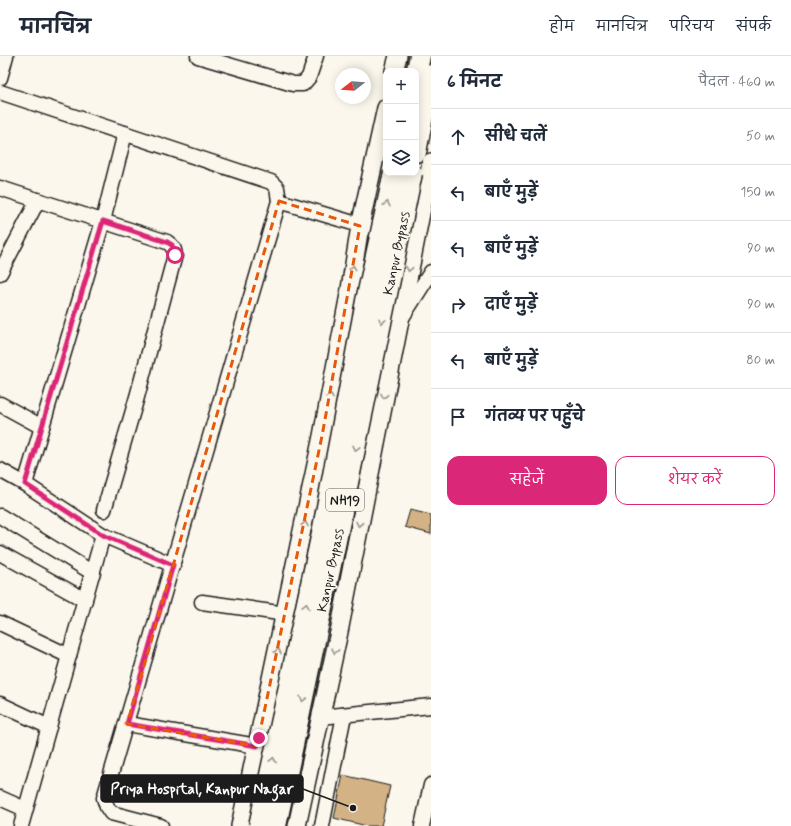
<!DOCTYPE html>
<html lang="hi">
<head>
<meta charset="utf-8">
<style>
  :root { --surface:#fff; --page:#f2f2f3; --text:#1f2937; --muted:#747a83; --line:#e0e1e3; --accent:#db2777 }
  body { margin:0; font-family:Mynerve,"Playpen Sans Deva",sans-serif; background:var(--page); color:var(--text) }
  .controls { position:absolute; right:12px; top:12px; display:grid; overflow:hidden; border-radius:8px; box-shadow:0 2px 10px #0003 }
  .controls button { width:36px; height:36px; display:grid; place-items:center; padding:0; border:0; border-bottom:1px solid var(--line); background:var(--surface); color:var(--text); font:20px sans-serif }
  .compass { position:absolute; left:335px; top:12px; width:36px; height:36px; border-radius:50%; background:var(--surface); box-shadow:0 2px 10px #0003; rotate:253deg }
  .stop { position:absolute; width:12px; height:12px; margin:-9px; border:3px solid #db2777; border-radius:50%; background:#fff }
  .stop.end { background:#db2777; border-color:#fff; box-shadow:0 1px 4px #0008 }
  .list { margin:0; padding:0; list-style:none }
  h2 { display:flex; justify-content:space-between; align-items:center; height:52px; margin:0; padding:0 16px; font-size:17px }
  h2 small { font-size:13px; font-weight:400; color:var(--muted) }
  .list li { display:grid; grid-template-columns:26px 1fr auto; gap:12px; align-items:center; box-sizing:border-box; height:56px; padding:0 16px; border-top:1px solid var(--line) }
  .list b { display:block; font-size:15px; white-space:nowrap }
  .list em { font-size:13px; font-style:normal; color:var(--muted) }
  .actions { display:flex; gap:8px; padding:12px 16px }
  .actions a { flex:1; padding:9px 0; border:1px solid var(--accent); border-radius:12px; text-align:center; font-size:14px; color:var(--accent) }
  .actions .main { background:var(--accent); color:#fff }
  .icon { flex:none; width:22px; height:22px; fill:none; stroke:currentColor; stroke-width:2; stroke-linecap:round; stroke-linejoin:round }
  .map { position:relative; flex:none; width:431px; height:770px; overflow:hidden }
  header { display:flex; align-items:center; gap:24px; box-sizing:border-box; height:56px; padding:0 20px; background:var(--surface); border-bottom:1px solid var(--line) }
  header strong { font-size:19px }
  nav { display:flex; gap:22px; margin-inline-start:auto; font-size:14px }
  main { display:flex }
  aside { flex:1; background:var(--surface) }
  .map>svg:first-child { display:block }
  .building { fill:#d3b386; stroke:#1c1c1c }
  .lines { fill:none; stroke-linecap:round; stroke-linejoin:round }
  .minor-casing { stroke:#1c1c1c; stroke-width:17 }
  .major-casing { stroke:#1c1c1c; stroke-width:20 }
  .highway-casing { stroke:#1c1c1c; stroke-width:23 }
  .minor { stroke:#fbf7ec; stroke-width:14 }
  .major { stroke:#fbf7ec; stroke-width:17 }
  .highway { stroke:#fbf7ec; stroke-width:20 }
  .highway-bridge-casing { stroke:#1c1c1c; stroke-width:23; stroke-linecap:butt }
  .highway-bridge { stroke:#fbf7ec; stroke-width:20 }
  .oneway { stroke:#97948e }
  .route { stroke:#db2777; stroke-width:5 }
  .marked { fill:none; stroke:#e8590c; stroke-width:3; stroke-dasharray:8 5; stroke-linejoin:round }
  .labels { text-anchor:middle; stroke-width:3.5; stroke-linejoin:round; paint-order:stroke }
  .shield { fill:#fbf7ec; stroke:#5f5e5a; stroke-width:1 }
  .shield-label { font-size:13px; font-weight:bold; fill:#1c1c1c }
  .street-label { font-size:14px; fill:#1c1c1c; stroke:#fbf7ec }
  .leader { fill:none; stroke:#1c1c1c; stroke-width:1.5 }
  .callout-dot { fill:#1c1c1c; stroke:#fbf7ec; stroke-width:1.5 }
  .callout { fill:#1c1c1c; stroke:#1c1c1c; stroke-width:1.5 }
  .callout-label { font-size:15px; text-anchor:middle; font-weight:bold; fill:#fff }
</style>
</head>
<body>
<header>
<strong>मानचित्र</strong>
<nav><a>होम</a><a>मानचित्र</a><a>परिचय</a><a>संपर्क</a></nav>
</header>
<main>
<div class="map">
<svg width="431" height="770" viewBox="0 0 431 770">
  <rect width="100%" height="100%" fill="#fbf7ec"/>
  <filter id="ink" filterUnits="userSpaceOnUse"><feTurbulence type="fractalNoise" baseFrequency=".025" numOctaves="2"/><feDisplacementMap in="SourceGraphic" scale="8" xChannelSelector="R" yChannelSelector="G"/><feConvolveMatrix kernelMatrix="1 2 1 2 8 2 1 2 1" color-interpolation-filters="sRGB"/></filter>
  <g filter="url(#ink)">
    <!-- building -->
    <g class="building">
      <path d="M410,454l21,5v19l-26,-7z"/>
      <path d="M343,719l47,11 -9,40h-14l-33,-8z"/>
    </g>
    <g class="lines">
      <defs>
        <g id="minor">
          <path d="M198,0l95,28h10l6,-7 7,-21"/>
          <path d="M0,22l6,-22"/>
          <path d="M0,36l271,90 6,6 2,13 -175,597 3,9 4,6 50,13"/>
          <path d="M0,132l167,54c6,4 7,6 8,13l-38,142 -33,113"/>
          <path d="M279,145l111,33"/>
          <path d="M0,217l38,-73"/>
          <path d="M403,260l28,-44"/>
          <path d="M0,348l42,23"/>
          <path d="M0,414l25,14 78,51 70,30"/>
          <path d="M25,428l78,-263 22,-88"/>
          <path d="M0,460l93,57"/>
          <path d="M0,497l85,47"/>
          <path d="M202,546l84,12"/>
          <path d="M0,567l69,33"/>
          <path d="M0,648l49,23"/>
          <path d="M320,661l111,-11"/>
          <path d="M127,668l130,22"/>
          <path d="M0,742l25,11"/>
          <path d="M21,770l82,-291"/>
          <path d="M322,770l22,-111"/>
          <path d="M422,770l9,-41"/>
        </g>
        <g id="major">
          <path d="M394,15l4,-15"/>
          <path d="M240,770l82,-390 28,-147 10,-63 26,-118"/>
          <path d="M297,770l42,-194 92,-470"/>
        </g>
        <g id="highway">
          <path d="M416,18l4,-18"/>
          <path d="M416,96l15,-77"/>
        </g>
      </defs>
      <!-- minor casing -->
      <use href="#minor" class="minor-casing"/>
      <!-- major casing -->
      <use href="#major" class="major-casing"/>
      <!-- highway casing -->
      <use href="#highway" class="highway-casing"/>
      <!-- minor -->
      <use href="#minor" class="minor"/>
      <!-- major -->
      <use href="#major" class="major"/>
      <!-- highway -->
      <use href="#highway" class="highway"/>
      <defs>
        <g id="highway-bridge">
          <path d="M259,770l64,-298 43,-227 28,-128"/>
          <path d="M276,770l56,-266 80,-387"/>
        </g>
      </defs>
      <!-- highway-bridge casing -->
      <use href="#highway-bridge" class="highway-bridge-casing"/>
      <!-- highway-bridge -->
      <use href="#highway-bridge" class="highway-bridge"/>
    </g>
    <!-- one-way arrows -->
    <defs><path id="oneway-chevron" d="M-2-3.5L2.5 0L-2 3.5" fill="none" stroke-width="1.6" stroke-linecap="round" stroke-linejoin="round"/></defs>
    <g class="oneway">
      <use href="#oneway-chevron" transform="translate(387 148) rotate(-77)"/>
      <use href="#oneway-chevron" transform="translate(353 212) rotate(-81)"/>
      <use href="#oneway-chevron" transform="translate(409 213) rotate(101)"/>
      <use href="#oneway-chevron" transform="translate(382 265) rotate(102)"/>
      <use href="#oneway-chevron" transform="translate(330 340) rotate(-79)"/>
      <use href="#oneway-chevron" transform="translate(384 340) rotate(101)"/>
      <use href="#oneway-chevron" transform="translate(356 392) rotate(102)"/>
      <use href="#oneway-chevron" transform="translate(305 468) rotate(-79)"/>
      <use href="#oneway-chevron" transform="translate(359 468) rotate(101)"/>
      <use href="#oneway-chevron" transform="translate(306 550) rotate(-78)"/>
      <use href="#oneway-chevron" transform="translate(278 595) rotate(-78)"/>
      <use href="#oneway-chevron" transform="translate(335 595) rotate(102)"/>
      <use href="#oneway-chevron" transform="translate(303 643) rotate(102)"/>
      <use href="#oneway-chevron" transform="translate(273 704) rotate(-78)"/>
    </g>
  </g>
  <g class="lines" filter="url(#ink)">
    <!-- route -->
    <path class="route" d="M175,199l-3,-10 -5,-3 -64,-21 -78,263 78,51 70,30 -46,159 130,22 2,-8"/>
  </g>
  <!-- marked area -->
  <path class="marked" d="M279,145l81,25 -38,210 -65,310 -130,-22z"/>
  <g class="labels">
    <!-- shield labels -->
    <rect class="shield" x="326" y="433" width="38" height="22" rx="3"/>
    <g class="shield-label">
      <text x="345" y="449">NH19</text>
    </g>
    <!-- street labels -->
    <g class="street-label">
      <text transform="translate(396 197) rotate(-78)" y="5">Kanpur Bypass</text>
      <text transform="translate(330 514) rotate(-78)" y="5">Kanpur Bypass</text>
    </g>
  </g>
  <!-- callouts -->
  <path class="leader" d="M353 752L303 733"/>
  <circle class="callout-dot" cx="353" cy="752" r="4"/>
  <rect class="callout" x="101" y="719" width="202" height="27" rx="4"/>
  <g class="callout-label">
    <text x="202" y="738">Priya Hospital, Kanpur Nagar</text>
  </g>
</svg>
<div class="controls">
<button>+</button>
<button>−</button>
<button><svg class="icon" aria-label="layers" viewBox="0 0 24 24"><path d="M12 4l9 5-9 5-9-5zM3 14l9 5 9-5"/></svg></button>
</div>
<svg class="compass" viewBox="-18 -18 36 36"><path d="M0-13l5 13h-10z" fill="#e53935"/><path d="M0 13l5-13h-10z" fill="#747a83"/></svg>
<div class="stop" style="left:175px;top:199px"></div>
<div class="stop end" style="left:259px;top:682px"></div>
</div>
<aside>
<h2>6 मिनट<small>पैदल · 460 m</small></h2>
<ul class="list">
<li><svg class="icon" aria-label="ahead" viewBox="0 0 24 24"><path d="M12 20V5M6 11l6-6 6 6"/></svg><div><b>सीधे चलें</b></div><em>50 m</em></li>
<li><svg class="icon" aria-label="left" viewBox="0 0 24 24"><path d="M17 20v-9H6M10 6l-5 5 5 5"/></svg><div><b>बाएँ मुड़ें</b></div><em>150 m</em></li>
<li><svg class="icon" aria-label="left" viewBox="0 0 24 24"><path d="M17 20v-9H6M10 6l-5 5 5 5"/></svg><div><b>बाएँ मुड़ें</b></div><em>90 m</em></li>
<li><svg class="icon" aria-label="right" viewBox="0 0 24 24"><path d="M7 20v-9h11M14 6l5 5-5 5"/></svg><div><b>दाएँ मुड़ें</b></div><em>90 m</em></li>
<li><svg class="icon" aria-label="left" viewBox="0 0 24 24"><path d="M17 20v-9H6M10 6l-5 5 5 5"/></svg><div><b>बाएँ मुड़ें</b></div><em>80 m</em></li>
<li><svg class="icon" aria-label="arrive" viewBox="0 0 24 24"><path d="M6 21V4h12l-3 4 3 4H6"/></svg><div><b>गंतव्य पर पहुँचे</b></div></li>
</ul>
<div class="actions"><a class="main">सहेजें</a><a>शेयर करें</a></div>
</aside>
</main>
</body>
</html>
